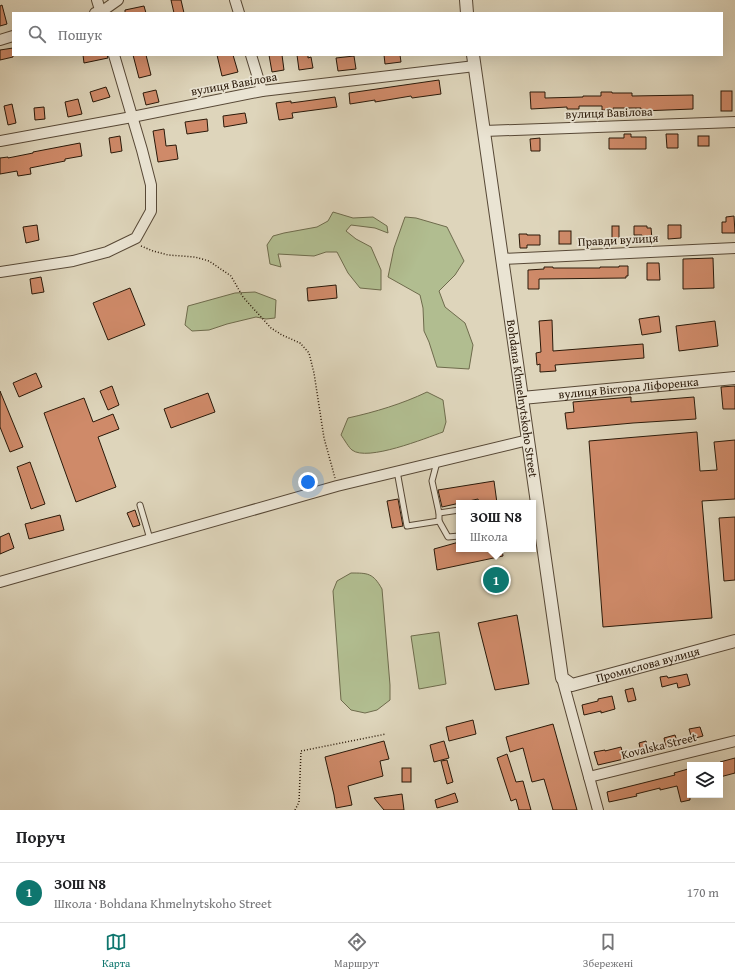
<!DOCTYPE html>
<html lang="uk">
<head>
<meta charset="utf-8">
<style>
  :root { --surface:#fff; --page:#f6f6f6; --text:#202124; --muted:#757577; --line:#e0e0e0; --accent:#0f766e }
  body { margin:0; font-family:"Gentium Book Plus",serif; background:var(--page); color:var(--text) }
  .controls { position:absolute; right:12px; bottom:12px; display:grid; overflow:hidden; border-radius:0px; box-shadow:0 4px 16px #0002 }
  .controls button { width:36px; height:36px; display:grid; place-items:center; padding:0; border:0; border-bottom:1px solid var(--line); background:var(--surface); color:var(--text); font:20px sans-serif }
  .you { position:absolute; left:308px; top:482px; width:14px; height:14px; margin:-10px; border:3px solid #fff; border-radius:50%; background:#1a73e8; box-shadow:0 0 0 6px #1a73e833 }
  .badge { display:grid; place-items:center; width:26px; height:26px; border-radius:50%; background:var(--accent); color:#fff; font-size:13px; font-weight:700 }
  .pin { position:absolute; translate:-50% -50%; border:2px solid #fff; box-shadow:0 1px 4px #0006 }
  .popup { position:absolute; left:456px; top:500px; width:80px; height:52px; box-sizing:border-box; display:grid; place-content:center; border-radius:0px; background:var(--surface); filter:drop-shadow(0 1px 3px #0005); font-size:13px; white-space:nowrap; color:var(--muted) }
  .popup b { font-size:15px; color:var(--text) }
  .popup::after { content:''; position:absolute; left:50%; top:100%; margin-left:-8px; border:8px solid transparent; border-top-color:var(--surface) }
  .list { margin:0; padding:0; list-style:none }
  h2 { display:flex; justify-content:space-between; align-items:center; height:52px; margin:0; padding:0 16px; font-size:17px }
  h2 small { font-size:13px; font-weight:400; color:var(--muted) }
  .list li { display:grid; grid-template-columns:26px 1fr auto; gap:12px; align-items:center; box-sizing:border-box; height:60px; padding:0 16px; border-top:1px solid var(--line) }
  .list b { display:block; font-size:15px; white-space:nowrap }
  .list p { margin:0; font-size:13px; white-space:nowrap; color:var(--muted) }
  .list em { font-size:13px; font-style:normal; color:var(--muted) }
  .icon { flex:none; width:22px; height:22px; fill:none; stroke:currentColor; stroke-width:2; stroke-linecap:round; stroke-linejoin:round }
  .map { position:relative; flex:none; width:735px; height:810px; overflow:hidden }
  .search { position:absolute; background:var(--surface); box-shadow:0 4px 16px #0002; left:12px; right:12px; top:12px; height:44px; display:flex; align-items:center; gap:10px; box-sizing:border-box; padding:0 14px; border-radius:0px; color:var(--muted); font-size:15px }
  .sheet { height:112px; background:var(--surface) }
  nav { display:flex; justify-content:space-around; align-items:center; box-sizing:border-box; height:56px; border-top:1px solid var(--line); background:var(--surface); font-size:11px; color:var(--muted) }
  nav a { display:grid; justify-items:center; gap:2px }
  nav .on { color:var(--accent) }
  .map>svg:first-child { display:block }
  .green { fill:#b1bd90; stroke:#6e6b4c }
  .building { fill:#cf8a69; stroke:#2a1909 }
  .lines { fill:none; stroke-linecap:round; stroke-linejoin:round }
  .service-casing { stroke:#574836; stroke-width:7 }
  .minor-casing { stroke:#574836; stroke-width:12 }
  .tertiary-casing { stroke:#574836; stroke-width:14 }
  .path { stroke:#2a1909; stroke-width:1.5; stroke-dasharray:1 2; stroke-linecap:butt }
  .service { stroke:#eae4d3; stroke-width:5 }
  .minor { stroke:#eae4d3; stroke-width:10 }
  .tertiary { stroke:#eae4d3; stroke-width:12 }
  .labels { text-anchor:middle; stroke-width:3.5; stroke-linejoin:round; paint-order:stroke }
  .street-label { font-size:12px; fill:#2a1909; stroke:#eae4d3 }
</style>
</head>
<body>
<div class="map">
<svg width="735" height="810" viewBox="0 0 735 810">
  <rect width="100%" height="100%" fill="#ded5bb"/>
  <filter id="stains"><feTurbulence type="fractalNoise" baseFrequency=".005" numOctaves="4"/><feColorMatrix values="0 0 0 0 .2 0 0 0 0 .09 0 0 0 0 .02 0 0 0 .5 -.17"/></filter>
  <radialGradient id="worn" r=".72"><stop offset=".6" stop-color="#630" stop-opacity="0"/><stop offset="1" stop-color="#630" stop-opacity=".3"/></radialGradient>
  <!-- green -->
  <g class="green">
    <path d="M333,212l20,6 20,-1 14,9 1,7 -13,-5 -24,-3 -5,6 10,8 15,8 10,23v20l-21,-2 -12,-15 -11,-21h-11l-12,4 -36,-2 3,13 -11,-3 -3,-19 6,-9 11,-3 33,-6 11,-6z"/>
    <path d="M405,217l11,1 31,9 17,34 -9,14 -16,16 6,16 20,16 8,22 -4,24 -32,-2 -8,-25 -5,-11 -1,-23 -3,-13 -32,-18 6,-29z"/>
    <path d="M255,292l21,8 -1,18 -9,1 -10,-2 -29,7 -18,6 -17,1 -7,-6 3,-19 47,-13z"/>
    <path d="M427,392l16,8 3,22 -3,10c-17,6 -76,30 -91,18 -3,-2 -8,-11 -11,-15l7,-17c27,-6 54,-14 79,-26z"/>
    <path d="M351,573c17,0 22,0 31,16l8,96v15l-13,10 -12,3 -14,-3 -10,-10 -8,-109 4,-10z"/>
    <path d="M439,632l7,52 -27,5 -8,-53z"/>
  </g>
  <!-- building -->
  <g class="building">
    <path d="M171,0h10l3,13h-10z"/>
    <path d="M2,5l5,19 -7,2v-20z"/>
    <path d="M144,6l2,7h-21v-3z"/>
    <path d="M13,48v9l-13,3v-10z"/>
    <path d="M83,55h24l1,3 -24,5z"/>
    <path d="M133,55h13l5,20 -12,3z"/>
    <path d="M217,55h16l5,17 -16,4z"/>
    <path d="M269,55h13l2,15 -12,2z"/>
    <path d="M297,55h11v3l3,-1 2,11 -14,2z"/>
    <path d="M384,55h16l1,7 -16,2z"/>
    <path d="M354,56l2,13 -18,2 -2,-13z"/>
    <path d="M439,80l2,14 -29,4 -1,-2 -36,6v-2l-25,4 -1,-11z"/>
    <path d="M106,87l4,10 -17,5 -3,-10z"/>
    <path d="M156,90l3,12 -13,3 -3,-12z"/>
    <rect x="721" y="91" width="11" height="20"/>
    <path d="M530,92h15v6l38,-1v-1h18v-4h11v1h20v3l61,-1v14l-52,2v-3h-28v2h-11v-4h-23v3h-12v-2l-36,2z"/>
    <path d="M335,97l2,10 -45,6 1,5 -14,2 -3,-17 15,-2v2z"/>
    <path d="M78,99l4,15 -14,3 -3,-15z"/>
    <path d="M12,104l4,19 -8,2 -4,-19z"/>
    <path d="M44,107l1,12 -10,1 -1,-12z"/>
    <path d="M245,113l2,10 -23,4 -1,-11z"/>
    <path d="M207,119l1,12 -21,3 -2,-12z"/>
    <path d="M164,129l2,17 10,-1 2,14 -20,3 -5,-31z"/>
    <path d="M624,134h7v3h15v12h-37v-11h15z"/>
    <path d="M666,134h12v14h-11z"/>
    <path d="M120,136l2,15 -11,2 -2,-15z"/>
    <rect x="698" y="136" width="11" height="10"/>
    <path d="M540,138v13h-9l-1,-12z"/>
    <path d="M80,143l2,13 -17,3v2l-35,7 1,6 -13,2 -1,-5 -17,3v-16l8,-1v1l25,-5v-1z"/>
    <path d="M734,216l1,17h-13v-11h4v-5z"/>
    <path d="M37,225l2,15 -13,3 -3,-16z"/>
    <path d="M668,225h13v13l-13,1z"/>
    <rect x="612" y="226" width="7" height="13"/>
    <path d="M634,226h13v2h4l1,11h-10v-4h-8z"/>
    <rect x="559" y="231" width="12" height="13"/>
    <path d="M519,234h8v1h13v10h-13v3h-7z"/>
    <path d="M713,258l1,30 -31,1v-30z"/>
    <path d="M647,263h12l1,17h-13z"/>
    <path d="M619,266h9v10h-2v2l-87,1v10h-11v-19l16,-1v-2h9v1h47v-1h19z"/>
    <path d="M41,277l3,15 -12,2 -2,-15z"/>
    <path d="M336,285l1,13 -29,3 -1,-13z"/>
    <path d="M130,288l15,37 -37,15 -15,-37z"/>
    <path d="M659,316l2,16 -19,3 -3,-16z"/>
    <path d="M552,320l1,31 90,-7 1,14 -89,7 1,6 -16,1v-8l-3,1 -1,-12 5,-1 -2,-31z"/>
    <path d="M715,321l3,25 -39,5 -3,-25z"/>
    <path d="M36,373l6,14 -23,10 -6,-14z"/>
    <path d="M112,386l7,19 -11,5 -8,-19z"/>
    <path d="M735,386v23h-12l-2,-22z"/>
    <path d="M0,391l23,56 -13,5 -10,-25z"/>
    <path d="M208,393l7,19 -44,16 -7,-19z"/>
    <path d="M631,397v5l63,-5 2,22 -63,4 -66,6 -2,-16 9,-1 -1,-10z"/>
    <path d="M84,398l9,24 20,-8 6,15 -21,8 18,50 -40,15 -32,-89z"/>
    <path d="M697,432l3,39 17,-1 -3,-28 21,-2v59l-33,2 10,117 -109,9 -14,-186z"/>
    <path d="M30,462l15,42 -14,5 -14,-42z"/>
    <path d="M494,481l3,22h-18l-1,-4 -36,8 -4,-17z"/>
    <path d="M398,499l5,27 -11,2 -5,-27z"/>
    <path d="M135,510l5,15 -7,2 -6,-14z"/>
    <path d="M60,515l4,15 -35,9 -4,-15z"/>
    <path d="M735,517v63l-11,1 -5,-63z"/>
    <path d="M9,533l5,15 -14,6v-17z"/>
    <path d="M459,542v7h43l1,7 -66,14 -3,-21z"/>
    <path d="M517,615l12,69 -34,6 -17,-67z"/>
    <path d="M687,674l3,11 -12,3 -1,-5 -15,4 -2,-10 7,-1 1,2z"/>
    <path d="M633,688l3,12 -8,2 -3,-12z"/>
    <path d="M612,696l3,13 -14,4v-2l-17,4 -2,-10 16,-4v-2z"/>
    <path d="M473,720l3,14 -27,7 -3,-14z"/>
    <path d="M553,724l24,86h-24l-9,-31 -12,3 -9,-34 -13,4 -4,-15z"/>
    <path d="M700,727l3,9 -11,3 -3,-10z"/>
    <path d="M675,735l3,9 -12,3 -2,-9z"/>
    <path d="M384,741l5,18 -9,2 3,15 -35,10 4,19 -16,3 -2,-13 -9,-38z"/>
    <path d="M444,741l5,17 -15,4 -4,-17z"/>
    <path d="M646,741l3,10 -8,2 -2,-10z"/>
    <path d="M621,747l3,12 -26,6 -4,-13 11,-2v1z"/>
    <path d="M507,754l9,28 7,-1 8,29h-12l-3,-11 -5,2 -14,-43z"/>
    <path d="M735,758v15l-15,4v-15z"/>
    <path d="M447,760l6,22 -6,2 -6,-23z"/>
    <rect x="402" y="768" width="9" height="14"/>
    <path d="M688,769l2,9v22l-9,2 -4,-16 -17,4v-2l-24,6 1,2 -28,6 -2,-10 68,-17 -1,-2z"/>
    <path d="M455,793l3,9 -21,6 -2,-8z"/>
    <path d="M402,794l2,16h-20l-10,-12z"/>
  </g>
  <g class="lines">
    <defs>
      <g id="service">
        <path d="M437,462l-5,19 7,32v8l9,16 11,-1"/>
        <path d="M397,471l10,55 32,-5"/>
        <path d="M140,505l10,34"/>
        <path d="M439,513l20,-3"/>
      </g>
      <g id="minor">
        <path d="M97,0l4,13"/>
        <path d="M235,0l4,13"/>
        <path d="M95,13l6,-1 17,-12"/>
        <path d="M0,40l13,-4"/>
        <path d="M251,55l11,36"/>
        <path d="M484,131l251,-9"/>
        <path d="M0,141l132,-24 130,-26 213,-25"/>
        <path d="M502,259l233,-11"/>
        <path d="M0,272l73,-11 34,-9 29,-14 15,-27v-26l-9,-35 -28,-95"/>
        <path d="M0,582l337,-96 191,-46"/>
        <path d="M562,678l36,132"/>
        <path d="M589,777l146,-36"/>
      </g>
      <g id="tertiary">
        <path d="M466,0l1,13"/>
        <path id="s1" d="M473,55l89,623 10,7 163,-44"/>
        <path id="s2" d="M522,398l213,-20"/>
      </g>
    </defs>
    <!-- service casing -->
    <use href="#service" class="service-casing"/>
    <!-- minor casing -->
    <use href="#minor" class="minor-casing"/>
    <!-- tertiary casing -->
    <use href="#tertiary" class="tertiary-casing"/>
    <!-- path -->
    <g class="path">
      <path d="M141,246l12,5 15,4 27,2 14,4 22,15 12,21 28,31 11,7 18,8 9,10 5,20 10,65 11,40"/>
      <path d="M295,810l4,-8 2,-51 85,-17"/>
    </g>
    <!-- service -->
    <use href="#service" class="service"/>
    <!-- minor -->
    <use href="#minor" class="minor"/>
    <!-- tertiary -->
    <use href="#tertiary" class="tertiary"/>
  </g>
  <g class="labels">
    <!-- street labels -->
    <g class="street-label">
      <text transform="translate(234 84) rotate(-10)" y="4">вулиця Вавілова</text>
      <text transform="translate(609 113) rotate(-2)" y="4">вулиця Вавілова</text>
      <text transform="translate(618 240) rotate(-3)" y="4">Правди вулиця</text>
      <text dy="4" stroke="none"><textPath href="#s2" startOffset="107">вулиця Віктора Ліфоренка</textPath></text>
      <text dy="4" stroke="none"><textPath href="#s1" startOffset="347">Bohdana Khmelnytskoho Street</textPath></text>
      <text dy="4" stroke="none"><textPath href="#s1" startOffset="720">Промислова вулиця</textPath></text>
      <text transform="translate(659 746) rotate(-14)" y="4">Kovalska Street</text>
    </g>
  </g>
  <rect width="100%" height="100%" filter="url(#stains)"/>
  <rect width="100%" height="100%" fill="url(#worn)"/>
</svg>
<div class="controls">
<button><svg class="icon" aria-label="layers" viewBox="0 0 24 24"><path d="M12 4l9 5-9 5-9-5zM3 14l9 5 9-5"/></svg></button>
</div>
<div class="you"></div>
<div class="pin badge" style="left:496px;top:580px">1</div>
<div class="popup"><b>ЗОШ N8</b>Школа</div>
<div class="search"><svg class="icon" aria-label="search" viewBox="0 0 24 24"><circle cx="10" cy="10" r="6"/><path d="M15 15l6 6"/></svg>Пошук</div>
</div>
<section class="sheet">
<h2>Поруч<small></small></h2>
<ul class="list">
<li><span class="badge">1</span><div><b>ЗОШ N8</b><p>Школа · Bohdana Khmelnytskoho Street</p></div><em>170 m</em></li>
</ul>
</section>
<nav>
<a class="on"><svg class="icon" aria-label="map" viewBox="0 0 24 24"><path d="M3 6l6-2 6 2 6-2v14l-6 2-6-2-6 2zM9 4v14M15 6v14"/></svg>Карта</a>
<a><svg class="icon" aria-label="directions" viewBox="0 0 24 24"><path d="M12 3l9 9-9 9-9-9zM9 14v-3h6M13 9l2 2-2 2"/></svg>Маршрут</a>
<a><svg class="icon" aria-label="saved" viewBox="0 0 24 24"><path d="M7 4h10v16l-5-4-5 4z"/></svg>Збережені</a>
</nav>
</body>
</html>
